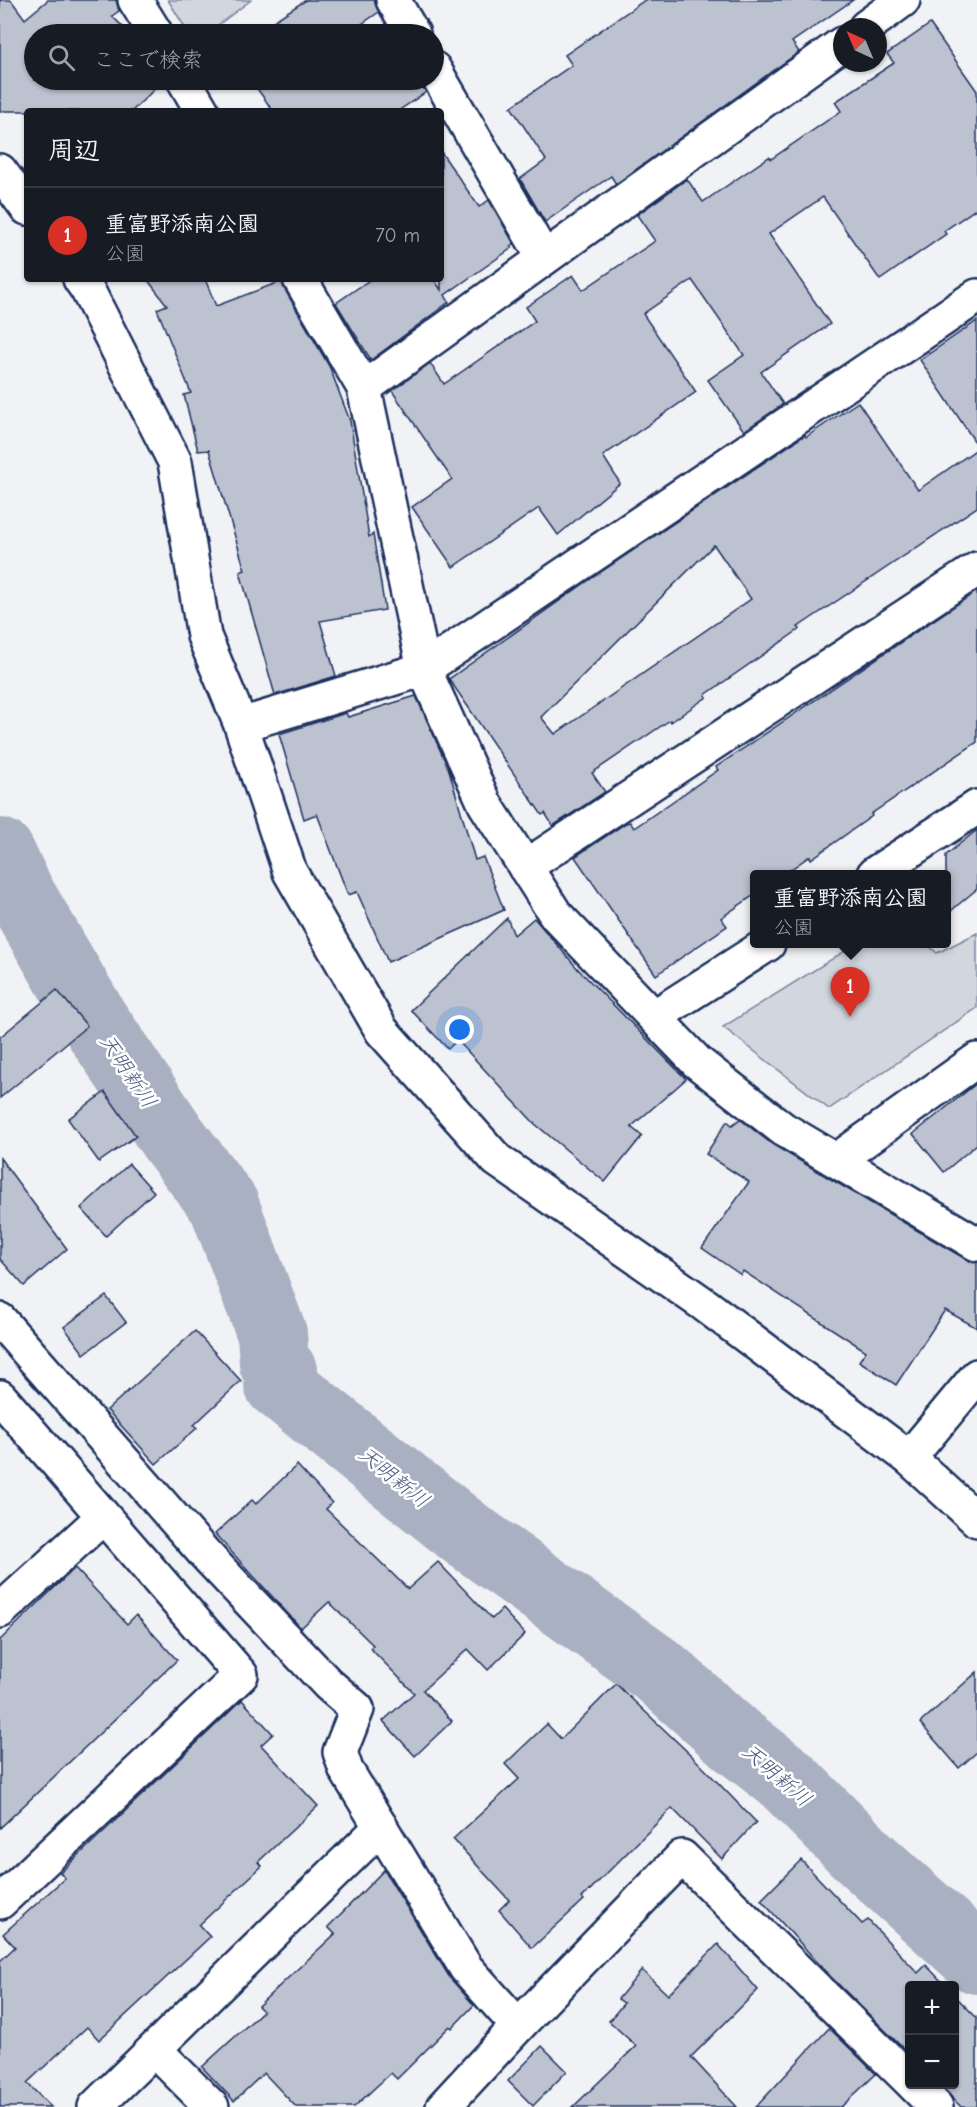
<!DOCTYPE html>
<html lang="ja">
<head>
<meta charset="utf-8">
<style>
  :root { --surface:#171b24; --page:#20242c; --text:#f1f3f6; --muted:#9ea1a6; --line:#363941; --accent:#d93025 }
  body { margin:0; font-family:"Comic Neue","Klee One",sans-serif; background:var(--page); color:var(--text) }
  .controls { position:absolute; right:18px; bottom:18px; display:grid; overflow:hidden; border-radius:6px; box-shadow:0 2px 4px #0004 }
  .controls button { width:54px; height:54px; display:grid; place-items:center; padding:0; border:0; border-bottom:2px solid var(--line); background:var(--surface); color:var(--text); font:30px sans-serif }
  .compass { position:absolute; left:833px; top:18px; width:54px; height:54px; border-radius:50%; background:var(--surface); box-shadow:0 2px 4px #0004; rotate:316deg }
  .you { position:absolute; left:460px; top:1030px; width:21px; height:21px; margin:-15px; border:4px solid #fff; border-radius:50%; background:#1a73e8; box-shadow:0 0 0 9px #1a73e833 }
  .badge { display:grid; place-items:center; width:39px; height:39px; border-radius:50%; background:var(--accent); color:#fff; font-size:20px; font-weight:700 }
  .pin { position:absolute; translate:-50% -50px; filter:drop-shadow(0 2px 3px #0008) }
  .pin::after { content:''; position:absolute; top:32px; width:21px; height:18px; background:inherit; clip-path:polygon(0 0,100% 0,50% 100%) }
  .popup { position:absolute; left:750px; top:870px; width:201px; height:78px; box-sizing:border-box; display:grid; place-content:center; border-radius:6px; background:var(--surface); filter:drop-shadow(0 2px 4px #0005); font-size:20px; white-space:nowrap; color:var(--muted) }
  .popup b { font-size:22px; color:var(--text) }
  .popup::after { content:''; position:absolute; left:50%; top:100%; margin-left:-12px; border:12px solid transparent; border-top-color:var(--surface) }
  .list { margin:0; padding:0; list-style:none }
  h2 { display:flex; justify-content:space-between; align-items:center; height:78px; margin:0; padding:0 24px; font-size:26px }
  h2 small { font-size:20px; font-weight:400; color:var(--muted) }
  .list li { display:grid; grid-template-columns:39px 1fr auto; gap:18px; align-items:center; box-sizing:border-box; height:96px; padding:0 24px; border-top:2px solid var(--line) }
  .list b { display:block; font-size:22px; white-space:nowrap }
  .list p { margin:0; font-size:20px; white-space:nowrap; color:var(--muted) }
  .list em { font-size:20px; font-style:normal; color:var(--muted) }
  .icon { flex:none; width:33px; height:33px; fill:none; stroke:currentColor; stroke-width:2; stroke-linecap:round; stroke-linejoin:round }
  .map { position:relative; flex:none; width:977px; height:2107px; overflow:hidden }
  .search { position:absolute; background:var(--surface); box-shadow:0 2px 4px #0004; left:24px; top:24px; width:420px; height:66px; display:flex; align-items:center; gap:15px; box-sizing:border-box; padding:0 21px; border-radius:33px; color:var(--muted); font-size:22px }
  .panel { position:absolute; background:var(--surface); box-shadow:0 2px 4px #0004; left:24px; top:108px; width:420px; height:174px; border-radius:6px }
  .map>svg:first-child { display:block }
  .green { fill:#d2d6df; stroke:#76829e; stroke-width:1.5 }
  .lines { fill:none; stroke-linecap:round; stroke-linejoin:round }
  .river { stroke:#a8b0c2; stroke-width:70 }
  .building { fill:#bcc2d0; stroke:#1b2f5e; stroke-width:1.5; fill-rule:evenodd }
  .street-casing { stroke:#1b2f5e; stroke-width:38 }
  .secondary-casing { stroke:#1b2f5e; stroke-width:38 }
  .street { stroke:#fff; stroke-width:33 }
  .secondary { stroke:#fff; stroke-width:33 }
  .labels { text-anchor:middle; stroke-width:5; stroke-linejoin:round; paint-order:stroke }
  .water-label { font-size:21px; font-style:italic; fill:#4c5c81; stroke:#fff }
</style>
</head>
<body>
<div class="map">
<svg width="977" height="2107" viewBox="0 0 977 2107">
  <rect width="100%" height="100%" fill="#f1f2f5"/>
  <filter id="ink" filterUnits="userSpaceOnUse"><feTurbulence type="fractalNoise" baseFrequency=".0167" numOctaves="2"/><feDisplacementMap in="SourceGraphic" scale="12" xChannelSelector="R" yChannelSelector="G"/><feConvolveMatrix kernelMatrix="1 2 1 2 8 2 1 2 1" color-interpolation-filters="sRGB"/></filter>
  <g filter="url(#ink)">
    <!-- green -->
    <g class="green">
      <path d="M168,0h83l-45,34h-17z"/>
      <path d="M977,933v75l-148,101 -106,-82 133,-83h71l10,9z"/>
    </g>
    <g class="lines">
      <!-- river -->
      <path class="river" d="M0,853l20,41 73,125 80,119 51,67 48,129 2,29 8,8 -3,13 186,149 196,140 75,67 49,38 79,79 113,102"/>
    </g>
    <!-- building -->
    <g class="building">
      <path d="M0,0h11l14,19 23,-19h68l3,11 -7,5 18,18h-96v46h130l-32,31h-132z"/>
      <path d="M306,0h68l5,12 -32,22h-94z"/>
      <path d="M645,0h208l-61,42 7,10 -183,132 -5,-8 -66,46 -25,-43 26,-19 -35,-53 61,-42 -7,-10z"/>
      <path d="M930,24l47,67v117l-33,23 2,3 -66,46 -57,-83 -54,37 61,90 -69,48 22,32 -39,27 -36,-51 36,-25 -52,-75 -49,34 53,78 -93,64 17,27 -62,52 -19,-27 -86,59 -41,-60 40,-28 -60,-88 38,-28 14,21 91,-63 -9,-14 47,-32 10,15 72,-49 -18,-26 50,-36 16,23 66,-45 2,2 70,-48 -6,-9 59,-39 -7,-9z"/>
      <path d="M251,80h167l8,12 -28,19h-125z"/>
      <path d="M441,152l38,55 10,-7 25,44 -4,2 2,2 -67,47 4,7 -78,58 -35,-57 35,-24h63l7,11z"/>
      <path d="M147,279h58l11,27 66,-25 2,7 46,80 20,53 19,116 4,-3 12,76 -65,11 16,55 -61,19 -35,-123 5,-2 -36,-120 -11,1 -14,-56 7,-2 -34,-84 10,-4z"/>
      <path d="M977,321v124l-57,-85z"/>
      <path d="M858,402l60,88 59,-41v58l-179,120 2,2 -95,66 2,2 -36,25 -1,-2 -78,53 13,19 -52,34 -8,-13 -3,2 -93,-136 140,-99 216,-145 1,2zM714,545l37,54 -196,135 -14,-17z"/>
      <path d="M977,591v151l-106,72 1,2 -61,43 -1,-3 -26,18h-30v21l-33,23 6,8 -71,49 -81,-118 51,-34 4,-1 4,6 84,-58 -2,-3z"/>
      <path d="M416,696l33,74 26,90 8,-3 21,53 -116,52 -31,-70 -9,3 -31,-81 -13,5 -25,-85 67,-21 2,4z"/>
      <path d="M977,830v59l-31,26v-60z"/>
      <path d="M507,918l7,17 20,-17 44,51 108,110 -55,48 11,9 -37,46 -70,-58 -78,-84 -9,9 -37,-39z"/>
      <path d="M57,990l30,36 -87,72v-61z"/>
      <path d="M977,1083v61l-33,28 -31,-38z"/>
      <path d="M105,1092l31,44 -37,26 -31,-43z"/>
      <path d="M740,1119l33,26 194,115 10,3v65l-32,-18 -49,75 -37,-24 7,-10 -123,-80 -2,4 -39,-27 47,-66 -43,-28 21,-33 5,4z"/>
      <path d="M0,1158l67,91 -43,37 -24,-27z"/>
      <path d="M129,1164l25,28 -48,44 -25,-28z"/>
      <path d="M106,1296l20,26 -42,32 -20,-27z"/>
      <path d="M195,1331l46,50 -47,44 3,3 -41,36 -49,-54z"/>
      <path d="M297,1465l35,38 -6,6 82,80 30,-27 54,57 10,-10 23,25 -37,36 -20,-21 -45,41 29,31 -37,35 -32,-35 31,-28 -44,-45 3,-3 -44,-43 -28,26 -86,-94 37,-34 4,4z"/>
      <path d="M75,1568l52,56 9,-9 41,45 -177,168v-188z"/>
      <path d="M977,1672v80l-18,16 -39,-45z"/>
      <path d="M616,1684l77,73 63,65 -34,37 -50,-51 -90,90 2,2 -52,48 -33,-38 10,-10 -56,-61 66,-60 -14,-15 42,-40 14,15z"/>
      <path d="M242,1700l31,34 -12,11 57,61 -60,56 4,4 -63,59 11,12 -111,103 -12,-13 -60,56 24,24h-51v-146l15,-14 -12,-13 62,-56 -5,-5z"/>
      <path d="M801,1860l61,64 6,-4 50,53 8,-8 20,21h-37v68l-78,-77 -70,-77z"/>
      <path d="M384,1870l66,108 24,27 -22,23 -2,-2 -53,53 -6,-6 -37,34h-58l-32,-34 -30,28 -32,-34 61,-56 -5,-5 77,-72 -7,-7z"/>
      <path d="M718,1944l40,46 -67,67 46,50h-164l63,-61 -27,-25 15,-18 -6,-4 24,-29 26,25z"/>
      <path d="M954,1995l23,23v89h-16l-21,-22h14z"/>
      <path d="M829,2028l47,46 -35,33h-85z"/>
      <path d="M542,2046l25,25 -34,35 -25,-25z"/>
    </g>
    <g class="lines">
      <defs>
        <g id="street">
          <path d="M135,0l21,34"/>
          <path d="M393,0l20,34"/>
          <path d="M866,27l37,-27"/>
          <path d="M842,44l-478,344 60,281 61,135 71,111 141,147 86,67 194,115"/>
          <path d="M434,69l110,189"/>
          <path d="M184,80l18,31"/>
          <path d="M300,279l64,109"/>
          <path d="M241,725l183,-56 553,-373"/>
          <path d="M525,867l452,-298"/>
          <path d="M874,874l103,-67"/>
          <path d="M654,1017l114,-73"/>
          <path d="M837,1160l140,-100"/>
          <path d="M0,1320l205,234 123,130 29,25 -17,43 6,18 120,198 52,58 -75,81"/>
          <path d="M0,1397l241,278 -241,227"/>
          <path d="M909,1458l68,-82"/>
          <path d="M0,1611l103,-94"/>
          <path d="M518,2026l164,-169 228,224"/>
          <path d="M155,2050l57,57"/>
          <path d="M913,2084l23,23"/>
          <path d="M95,2107l286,-280"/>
        </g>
        <g id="secondary">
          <path d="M0,171l27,37"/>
          <path d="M80,279l7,10 88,173 29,174 37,89 49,147 92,159 115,129 208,145 204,153 68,62"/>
        </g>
      </defs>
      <!-- street casing -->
      <use href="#street" class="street-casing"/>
      <!-- secondary casing -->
      <use href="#secondary" class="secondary-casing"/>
      <!-- street -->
      <use href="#street" class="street"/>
      <!-- secondary -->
      <use href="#secondary" class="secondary"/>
    </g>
  </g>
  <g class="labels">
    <!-- water labels -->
    <g class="water-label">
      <text transform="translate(128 1071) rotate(56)" y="7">天明新川</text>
      <text transform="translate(394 1477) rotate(39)" y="7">天明新川</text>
      <text transform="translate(777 1775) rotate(41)" y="7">天明新川</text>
    </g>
  </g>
</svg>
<div class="controls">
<button>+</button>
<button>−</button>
</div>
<svg class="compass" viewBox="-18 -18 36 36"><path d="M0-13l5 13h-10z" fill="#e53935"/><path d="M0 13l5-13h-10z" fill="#9ea1a6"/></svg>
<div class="you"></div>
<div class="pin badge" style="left:850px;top:1017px">1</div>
<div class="popup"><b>重富野添南公園</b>公園</div>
<div class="search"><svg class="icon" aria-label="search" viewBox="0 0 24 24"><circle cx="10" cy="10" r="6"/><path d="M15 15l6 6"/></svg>ここで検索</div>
<section class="panel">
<h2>周辺<small></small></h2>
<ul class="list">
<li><span class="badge">1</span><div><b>重富野添南公園</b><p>公園</p></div><em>70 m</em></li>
</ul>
</section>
</div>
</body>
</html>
